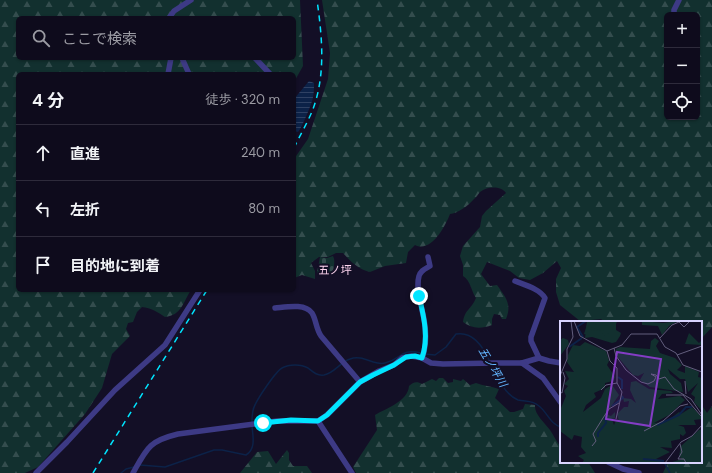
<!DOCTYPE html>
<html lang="ja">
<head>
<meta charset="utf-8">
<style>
  :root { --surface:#0e0b1c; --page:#1c1929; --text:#f1f3f6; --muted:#9b9ba3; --line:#2e2b3b }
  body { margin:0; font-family:"DM Sans","Noto Sans JP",sans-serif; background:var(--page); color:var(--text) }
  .controls { position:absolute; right:12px; top:12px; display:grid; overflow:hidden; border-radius:6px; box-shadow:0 1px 3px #0004 }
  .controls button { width:36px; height:36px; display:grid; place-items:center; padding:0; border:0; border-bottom:1px solid var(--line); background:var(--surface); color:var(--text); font:20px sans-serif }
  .stop { position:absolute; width:12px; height:12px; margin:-9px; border:3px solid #00e5ff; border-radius:50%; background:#fff }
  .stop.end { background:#00e5ff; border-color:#fff; box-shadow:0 1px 4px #0008 }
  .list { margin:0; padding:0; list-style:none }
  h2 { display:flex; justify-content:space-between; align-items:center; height:52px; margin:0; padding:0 16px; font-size:17px }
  h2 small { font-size:13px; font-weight:400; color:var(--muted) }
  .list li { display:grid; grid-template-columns:26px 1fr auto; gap:12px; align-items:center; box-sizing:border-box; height:56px; padding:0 16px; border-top:1px solid var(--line) }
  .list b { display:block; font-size:15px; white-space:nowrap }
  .list em { font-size:13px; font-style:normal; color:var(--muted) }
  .icon { flex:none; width:22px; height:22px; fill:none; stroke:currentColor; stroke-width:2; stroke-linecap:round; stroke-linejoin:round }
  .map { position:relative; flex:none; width:712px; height:473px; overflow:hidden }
  .search { position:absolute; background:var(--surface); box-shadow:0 1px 3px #0004; left:16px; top:16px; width:280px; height:44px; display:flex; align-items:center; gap:10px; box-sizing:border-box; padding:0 14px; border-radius:6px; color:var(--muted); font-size:15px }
  .panel { position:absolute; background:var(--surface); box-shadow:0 1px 3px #0004; left:16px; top:72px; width:280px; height:220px; border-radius:6px }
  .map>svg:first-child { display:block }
  .forest { fill:url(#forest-firs); fill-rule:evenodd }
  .cemetery { fill:url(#cemetery-stones) }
  .water { fill:url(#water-rules) }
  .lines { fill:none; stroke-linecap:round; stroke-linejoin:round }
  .stream { stroke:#0c2248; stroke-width:1.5 }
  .street { stroke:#3d3a85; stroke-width:5.5 }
  .rail { stroke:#00e5ff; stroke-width:1.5; stroke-dasharray:6 5; stroke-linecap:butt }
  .route { stroke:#00e5ff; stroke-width:5 }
  .labels { text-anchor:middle; stroke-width:4; stroke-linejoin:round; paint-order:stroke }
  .neighbourhood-label { font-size:11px; fill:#ffd6f0; stroke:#130f26 }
  .water-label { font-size:11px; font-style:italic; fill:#62b6ff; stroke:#130f26 }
  .inset-river { fill:none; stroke:#0c2248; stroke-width:2 }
  .inset-road { fill:none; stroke:#625e7d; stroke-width:1 }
  .view { fill:#843dc5; fill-opacity:0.15; stroke:#843dc5; stroke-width:2 }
  .inset-edge { fill:none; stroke:#d9d4ff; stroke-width:2 }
</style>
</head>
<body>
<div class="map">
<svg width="712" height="473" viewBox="0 0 712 473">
  <defs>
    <pattern id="forest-firs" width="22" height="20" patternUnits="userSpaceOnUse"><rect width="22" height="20" fill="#12302f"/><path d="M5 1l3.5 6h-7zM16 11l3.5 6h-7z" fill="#344d4e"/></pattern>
    <pattern id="cemetery-stones" width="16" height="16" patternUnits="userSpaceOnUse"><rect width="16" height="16" fill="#12302f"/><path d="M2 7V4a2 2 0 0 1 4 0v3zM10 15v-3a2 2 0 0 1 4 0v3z" fill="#344d4e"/></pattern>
    <pattern id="water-rules" width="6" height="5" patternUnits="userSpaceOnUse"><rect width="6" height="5" fill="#0c2248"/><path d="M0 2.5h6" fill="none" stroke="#2f4163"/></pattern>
  </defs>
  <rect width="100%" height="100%" fill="#130f26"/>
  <!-- forest -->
  <g class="forest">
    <path d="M0,0h300l3,66 -9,16v-8h-276v216h173c-8,12 -9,25 -26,27 -7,-5 -14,-9 -23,-10l-5,5 -4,10 -5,1 -2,6 4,7 -18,18 -10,34 -17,26 -47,53 -13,6h-25zM18,18h276v40h-276z"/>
    <path d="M322,0h390v327l-11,12v-17h-96l-4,-3 -21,2 -20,-16 -4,-13v-13l5,-11 -4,-7 -14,12 -13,7 -11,-2 -9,-7 -23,-9 -6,12 9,12 7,-1c9,13 15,19 9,34h-4l-2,-4 -6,-1 -2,5v6c-11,4 -20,4 -29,-3 2,-13 8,-12 13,-24 -5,-7 -5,-17 -13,-22v-11l-3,-9 3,-10 17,-19 2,-11 4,-5 20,-18c-5,-7 -18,-7 -26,-1 -2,2 -3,5 -6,7 -5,6 -17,15 -24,15 -5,13 -19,39 -35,31l-7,7 -2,11 -21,3 -15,6c-12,-3 -19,-10 -27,-19h-7l-8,4h-9l-8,6 4,8v8l-13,-4 -8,3v-119l14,-20 20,-60 2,-26zM667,15h30v102h-30z"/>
    <path d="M439,378h4l5,5 5,-1v-3l8,2 2,-2 7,6 6,-2c7,3 15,3 23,6l-4,9 15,14h4l9,-3 2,-5 10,1c-1,9 10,18 15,25 4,6 6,11 11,17v15h27l7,11h-239l-3,-6 24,-37 -2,-15c12,-7 33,-14 34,-29 4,-4 8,-5 13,-2l10,-5 4,2z"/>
    <path d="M701,404l6,9 5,-7v67h-49l5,-11h33z"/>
    <path d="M287,450l2,3v7l4,6h14l5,7h-72l17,-21 11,-1 8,13z"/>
  </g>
  <!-- cemetery -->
  <path class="cemetery" d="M333,256c3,6 0,11 0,18l-10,2 -6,-3 3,-16 7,1z"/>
  <!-- water -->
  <path class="water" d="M309,81l5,2c0,5 0,9 -1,14 0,4 -12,33 -15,35l-4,-1v-32z"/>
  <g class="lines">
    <!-- stream -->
    <g class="stream">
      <path d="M425,354l10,1 11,-8 10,-13c17,-3 28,14 34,28"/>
      <path d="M492,365c5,12 13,30 26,35 8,2 14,0 21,6 8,6 11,18 22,21"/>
      <path d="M252,422c0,-5 0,-12 3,-17 3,-7 21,-34 27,-37 7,-4 19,-4 26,0 5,4 9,8 16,7 11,-2 16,-13 26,-16 13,-5 24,7 35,4 17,-4 15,-15 36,-10"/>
      <path d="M664,462l6,11"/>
      <path d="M140,465l25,2 49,-17h8l24,5c10,-6 7,-18 6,-29"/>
      <path d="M121,473l5,-4 8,-2"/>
    </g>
    <!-- street -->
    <g class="street">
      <path d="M674,15v-5l5,-10"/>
      <path d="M169,18l5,-7 17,-11"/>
      <path d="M182,58l7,16"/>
      <path d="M255,58l15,16"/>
      <path d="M168,74l3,-16"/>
      <path d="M515,281c10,4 25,8 30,17l-14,39v4l8,17"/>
      <path d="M275,308c11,-1 30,-5 37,5 4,6 4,16 9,23l39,46"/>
      <path d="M422,358c6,-16 4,-32 0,-48 -2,-11 -6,-23 -3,-34 2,-6 6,-7 11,-10l-2,-9"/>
      <path d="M522,363l17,-5 10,3 12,2"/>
      <path d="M318,421l34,52"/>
      <path d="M608,462l15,7 16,4"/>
      <path d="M36,473l31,-31 48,-52 50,-45 35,-55"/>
      <path d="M133,473c14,-25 16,-32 45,-39l99,-13h41l9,-6 33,-33 19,-11 15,-6 8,-7 9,-2 11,2 9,5 12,1 52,-1h27l21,15 18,25"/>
    </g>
    <!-- rail -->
    <g class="rail">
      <path d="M294,148c6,-13 14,-26 19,-39 13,-35 9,-73 4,-109"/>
      <path d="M93,473l114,-183"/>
    </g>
  </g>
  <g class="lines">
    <!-- route -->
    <path class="route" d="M263,423l28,-3 27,1 9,-6 33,-33 13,-7 21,-10 12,-8 9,-1 7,2c7,-20 2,-41 -3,-62"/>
  </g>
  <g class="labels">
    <!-- neighbourhood labels -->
    <g class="neighbourhood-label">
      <text x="335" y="274">五ノ坪</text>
    </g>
    <!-- water labels -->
    <g class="water-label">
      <text transform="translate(493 367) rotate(59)" y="4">五ノ坪川</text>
    </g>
  </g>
  <!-- overview -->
  <g transform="translate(560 321)">
    <rect width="142" height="142" fill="#130f26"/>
    <path d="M28,0h29l-5,17 -28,-4z" fill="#12302f"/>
    <path d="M27,0h14l-10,1 9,4 8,-1 -5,6 -12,-4v3l9,1 5,5 7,-6 4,-9v9l5,3 -1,3 -4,6 -4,1 -20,-6 -7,1zM82,0l21,2 15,-2 -9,5 -7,9 -4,-9 -16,-1zM129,12l10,10 3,-3v5l-17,-1zM3,17l5,2 1,4 -9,12v-16zM95,17l4,3 -3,5 4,7 15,5 7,7 -5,5 8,3v-7l14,6 -1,5 4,1v33l-8,-9 1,-5 -4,-3 7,-11 -10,9 -3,-13h-5l-12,-10 2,5 11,9 2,9 -33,-5 -10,-7 4,-7 -6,3 -5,-1 -16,-19 -1,-7 4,-2 30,2 1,-8zM25,21l21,9 3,10 -2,4 8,12 -2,4 -8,2v5l-11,5 2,4 -10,8 -3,7 18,-14 4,-9 7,-4 7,10 -13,19 5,2 4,-4v6l-3,1 2,6 2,-5 3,1 -2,-7 7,-7h4l1,-6 -5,1 -1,-4 8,1 5,4 -6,-13 1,-8 5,-1 13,8 22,2 2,2 -11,1 -4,5 22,-3 5,4 -16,15 -15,8 12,-1 13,-10 2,2 11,-7 9,9 1,3 -8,1 2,5h-18l6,2 2,6 -3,3 -3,-2v5l-9,2 1,7 -12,-1 10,5 -14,7 8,4h-82l2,-3 -6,-4 8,-3 -5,-6 1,-10 -8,-2 -2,5 -12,-9 1,-23 5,-12 -2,-5 4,-5 -4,-2 5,-5 -4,-8 9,1 -7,-10 1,-7 5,-10 7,1zM139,109h3v33h-33l13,-4 -3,-3 2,-10z" fill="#12302f"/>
    <path class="inset-river" d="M23,16l-6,-10 9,-6M9,26l13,-9M58,56l4,3v9M52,85l11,-8 -1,-2M97,104l22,-10 7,-8h6M38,116v-4l8,-10 -1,-6M83,138l21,2"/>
    <path class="inset-road" d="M14,0l6,15 27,15 3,10 7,7v15l5,9 -6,27M100,17l12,-13 7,-3 5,5 6,-6M54,27l2,8 10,14 15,12 7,2 6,-3 2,-4 -5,-3 5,1 3,4 6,-2 9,12 17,10 11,16M47,30l15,-6 9,-11h26l8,13 11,6 7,12 19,7M117,34l25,-9M0,55l7,-17v-10l6,-12 -2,-16M125,60l1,13M41,69l5,-5 11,-2M0,71l2,1 3,-15 -2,-6M106,74h17l18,21M84,110l19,-10 17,-15 8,-2M120,123l2,8 -4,7h6l2,4M32,125l4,-5 -3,-7 10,-16 6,-9 10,-6M105,142l16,-21 11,-6 10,-11"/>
    <path class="view" d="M57,31l44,7 -11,67 -44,-7z"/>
    <rect width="142" height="142" class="inset-edge"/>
  </g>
</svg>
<div class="controls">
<button>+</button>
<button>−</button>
<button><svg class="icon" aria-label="locate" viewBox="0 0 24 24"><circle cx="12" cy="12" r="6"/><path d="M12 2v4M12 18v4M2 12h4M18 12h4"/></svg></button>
</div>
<div class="stop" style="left:263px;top:423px"></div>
<div class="stop end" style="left:419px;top:296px"></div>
<div class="search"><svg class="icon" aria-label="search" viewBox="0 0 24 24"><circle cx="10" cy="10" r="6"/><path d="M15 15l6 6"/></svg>ここで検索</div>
<section class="panel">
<h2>4 分<small>徒歩 · 320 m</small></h2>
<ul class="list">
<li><svg class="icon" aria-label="ahead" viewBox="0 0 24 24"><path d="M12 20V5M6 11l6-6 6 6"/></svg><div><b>直進</b></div><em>240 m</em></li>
<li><svg class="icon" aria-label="left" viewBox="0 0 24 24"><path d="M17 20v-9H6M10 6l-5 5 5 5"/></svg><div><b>左折</b></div><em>80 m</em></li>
<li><svg class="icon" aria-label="arrive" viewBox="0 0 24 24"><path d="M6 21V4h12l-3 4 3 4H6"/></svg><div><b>目的地に到着</b></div></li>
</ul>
</section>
</div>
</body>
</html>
